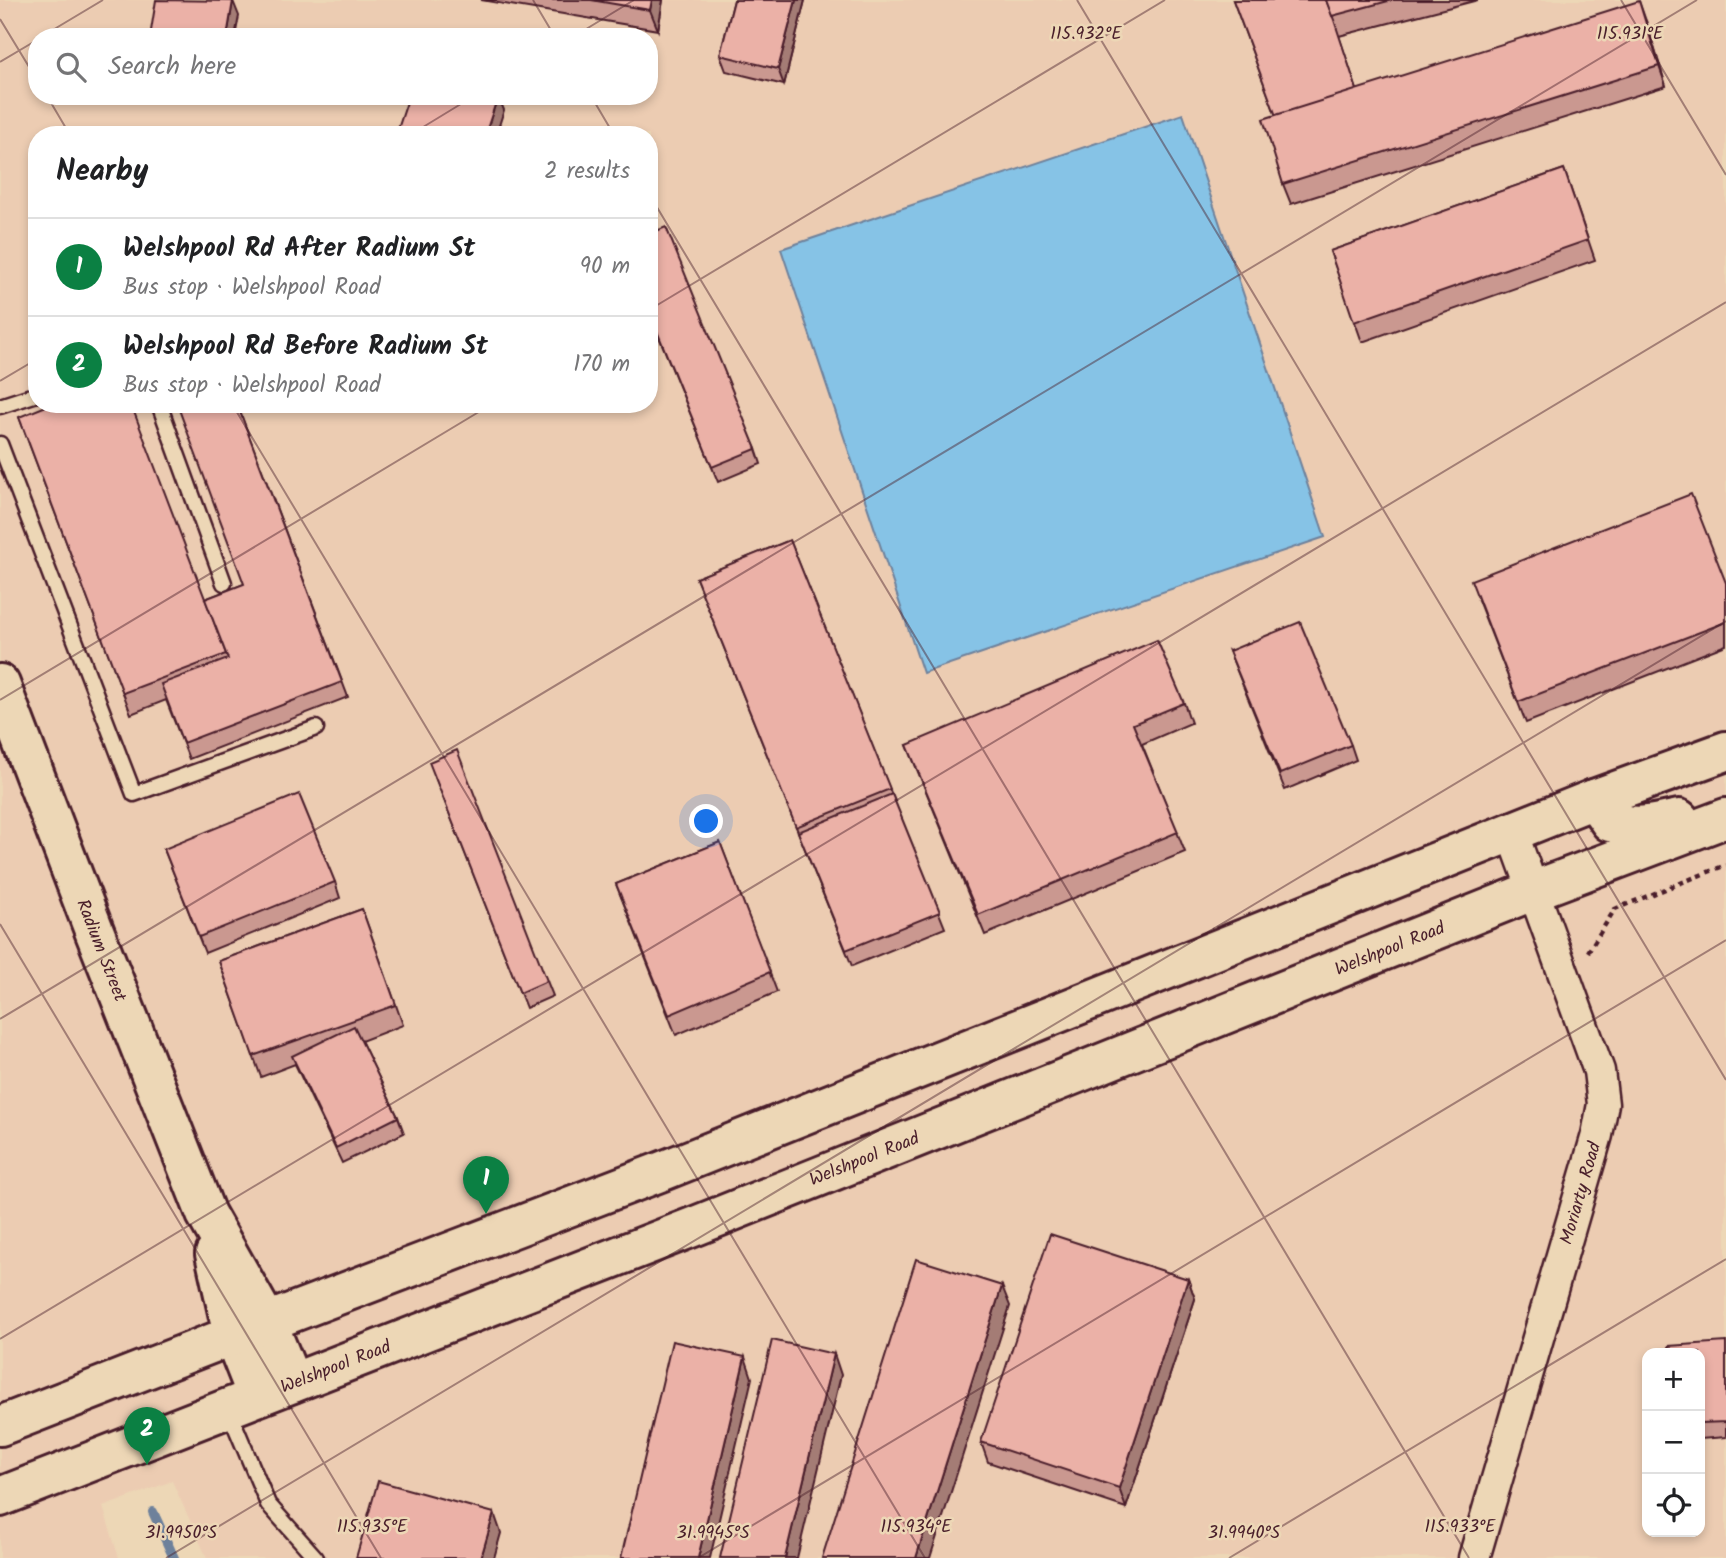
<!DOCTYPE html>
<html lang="en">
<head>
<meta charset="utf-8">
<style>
  :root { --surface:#fff; --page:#f6f6f6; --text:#202124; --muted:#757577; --line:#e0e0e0; --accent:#0b8043 }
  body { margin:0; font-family:Kalam,sans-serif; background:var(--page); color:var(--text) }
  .controls { position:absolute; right:21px; bottom:21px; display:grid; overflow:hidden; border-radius:14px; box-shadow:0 4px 10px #0003 }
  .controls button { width:63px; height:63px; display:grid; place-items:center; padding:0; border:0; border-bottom:2px solid var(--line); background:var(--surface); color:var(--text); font:35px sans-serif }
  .you { position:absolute; left:707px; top:822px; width:24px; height:24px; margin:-18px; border:5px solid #fff; border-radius:50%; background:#1a73e8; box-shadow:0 0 0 10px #1a73e833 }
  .badge { display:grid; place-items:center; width:46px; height:46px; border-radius:50%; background:var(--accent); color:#fff; font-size:23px; font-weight:700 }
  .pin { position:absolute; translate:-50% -58px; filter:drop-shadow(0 2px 4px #0008) }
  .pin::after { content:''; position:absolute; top:37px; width:24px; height:21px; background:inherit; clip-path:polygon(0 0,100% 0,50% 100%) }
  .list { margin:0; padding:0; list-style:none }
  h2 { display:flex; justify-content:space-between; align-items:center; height:91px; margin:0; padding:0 28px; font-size:30px }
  h2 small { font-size:23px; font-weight:400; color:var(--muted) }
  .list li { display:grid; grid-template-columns:46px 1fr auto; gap:21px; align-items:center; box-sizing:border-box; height:98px; padding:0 28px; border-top:2px solid var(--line) }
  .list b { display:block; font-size:26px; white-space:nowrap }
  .list p { margin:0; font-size:23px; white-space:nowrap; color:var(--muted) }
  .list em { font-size:23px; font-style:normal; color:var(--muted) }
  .icon { flex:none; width:38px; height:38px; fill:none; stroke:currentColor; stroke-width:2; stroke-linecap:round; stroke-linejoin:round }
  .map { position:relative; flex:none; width:1726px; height:1558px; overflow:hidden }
  .search { position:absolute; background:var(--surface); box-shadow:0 4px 10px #0003; left:28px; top:28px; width:630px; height:77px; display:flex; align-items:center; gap:18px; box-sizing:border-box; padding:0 24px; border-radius:28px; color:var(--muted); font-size:26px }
  .panel { position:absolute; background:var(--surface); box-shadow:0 4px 10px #0003; left:28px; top:126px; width:630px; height:287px; border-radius:28px }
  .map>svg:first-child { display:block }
  .built { fill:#ecccb2; fill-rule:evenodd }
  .water { fill:#86c3e6; stroke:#6e819b; stroke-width:2 }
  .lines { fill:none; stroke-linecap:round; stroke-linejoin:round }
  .stream { stroke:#6e819b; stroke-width:10 }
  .lane-casing { stroke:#4a1f2b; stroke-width:19 }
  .street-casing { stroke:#4a1f2b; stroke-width:35 }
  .secondary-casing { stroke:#4a1f2b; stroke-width:44 }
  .primary-casing { stroke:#4a1f2b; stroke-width:44 }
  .path { stroke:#4a1f2b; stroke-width:4.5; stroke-dasharray:5 5; stroke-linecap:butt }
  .lane { stroke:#edd7b6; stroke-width:14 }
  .street { stroke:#edd7b6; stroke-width:30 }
  .secondary { stroke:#edd7b6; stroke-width:38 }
  .primary { stroke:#edd7b6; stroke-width:38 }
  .wall { fill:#ca9890; stroke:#4a1f2b; stroke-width:2 }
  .shaded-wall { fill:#a47c75; stroke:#4a1f2b; stroke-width:2 }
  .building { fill:#ebb1a7; stroke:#4a1f2b; stroke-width:2 }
  .ticks { fill:none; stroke:#4a1f2b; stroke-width:2; stroke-opacity:0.45 }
  .labels { text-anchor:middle; stroke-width:5; stroke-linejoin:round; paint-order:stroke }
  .street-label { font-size:18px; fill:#4a1f2b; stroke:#edd7b6 }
  .ticks-label { font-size:18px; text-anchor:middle; fill:#4a1f2b; stroke:#edd7b6; stroke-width:5; stroke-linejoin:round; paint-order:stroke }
</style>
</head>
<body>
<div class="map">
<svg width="1726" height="1558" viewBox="0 0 1726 1558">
  <rect width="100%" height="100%" fill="#edd7b6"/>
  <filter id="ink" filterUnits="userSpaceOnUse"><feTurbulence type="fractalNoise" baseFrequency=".0143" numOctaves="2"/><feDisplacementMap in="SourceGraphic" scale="14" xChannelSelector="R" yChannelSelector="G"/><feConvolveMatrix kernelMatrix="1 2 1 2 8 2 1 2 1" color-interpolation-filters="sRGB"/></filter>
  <g filter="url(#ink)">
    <!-- built -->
    <path class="built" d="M0,0h1726v1558h-1519l-35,-77 -69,26 16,51h-119zM37,37h612v59h-612zM37,135h612v269h-612zM1647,1353h53v179h-53z"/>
    <!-- water -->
    <path class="water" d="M1183,114l142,423 -402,136 -142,-424z"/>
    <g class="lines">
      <!-- stream -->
      <path class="stream" d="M153,1512l21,46"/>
      <defs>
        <g id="lane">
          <path d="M159,404l65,179"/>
          <path d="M0,406l37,-12"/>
          <path d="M0,444l134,350 182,-66"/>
          <path d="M228,1409l40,95 48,54"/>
        </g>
        <g id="street">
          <path id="s1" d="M1474,1558l123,-423 6,-31 -4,-33 -87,-239"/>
        </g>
        <g id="secondary">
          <path id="s2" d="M0,684l95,249 111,281 61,108 25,61"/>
          <path d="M215,1254l18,81 24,61"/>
        </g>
        <g id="primary">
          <path d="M1594,799l16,23c28,7 42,3 69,-3"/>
          <path d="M0,1426l267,-104 393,-150 934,-373 132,-48"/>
          <path id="s3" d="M0,1497l698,-272 837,-335 191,-72"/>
        </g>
      </defs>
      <!-- lane casing -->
      <use href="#lane" class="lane-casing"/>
      <!-- street casing -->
      <use href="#street" class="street-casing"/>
      <!-- secondary casing -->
      <use href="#secondary" class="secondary-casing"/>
      <!-- primary casing -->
      <use href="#primary" class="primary-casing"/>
      <!-- path -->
      <path class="path" d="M1588,952l27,-43 111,-44"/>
      <!-- lane -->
      <use href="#lane" class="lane"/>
      <!-- street -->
      <use href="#street" class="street"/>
      <!-- secondary -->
      <use href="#secondary" class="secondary"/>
      <!-- primary -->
      <use href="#primary" class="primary"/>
    </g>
    <!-- wall -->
    <g class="wall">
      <path d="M481,0h182l-5,30z"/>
      <path d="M734,0h71l-21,85 -58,-14 -6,-16z"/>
      <path d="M1233,0h245l-139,36 18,54 289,-69 20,65 -375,118 -8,-20 -7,-68z"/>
      <path d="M1564,169l31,91 -233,82 -32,-91z"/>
      <path d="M649,234l107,215 5,15 -43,18 -69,-170z"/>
      <path d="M237,404l111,293 -159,62 -23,-59 -35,14 -112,-297 186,182 39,-15z"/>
      <path d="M790,540l155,388 -93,38 -156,-388z"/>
      <path d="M1726,583v62l-200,78 -48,-123z"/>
      <path d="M1229,651l122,94 5,15 -71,30z"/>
      <path d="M1184,703l7,20 -49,21 43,108 -200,83 -78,-190z"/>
      <path d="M435,777l112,204 6,15 -27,12z"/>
      <path d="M720,842l57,150 -101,43 -60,-151z"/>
      <path d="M164,849l171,33 5,16 -135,55z"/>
      <path d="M362,909l41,116 -42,16 37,76 6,16 -62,30 -47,-99 -34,13 -42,-116z"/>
      <path d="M1188,1279l7,20 -69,209 -138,-46 -7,-20z"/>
      <path d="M1726,1342v95l-26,2v-86z"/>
    </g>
    <!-- shaded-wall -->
    <g class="shaded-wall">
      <path d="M652,0h11l-5,30 -8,-20z"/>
      <path d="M796,0h9l-21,85 -6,-16z"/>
      <path d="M233,1l6,15 -4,21h-8z"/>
      <path d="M1639,1l7,20 20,65 -7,-20z"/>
      <path d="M498,96l6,14 -8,25h-11z"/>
      <path d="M1188,1279l7,20 -69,209 -7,-20z"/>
      <path d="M1002,1286l8,20 -80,252h-14z"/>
      <path d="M834,1354l7,21 -44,183h-12z"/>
      <path d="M745,1357l7,21 -42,180h-12z"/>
      <path d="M494,1513l7,20 -7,25h-13z"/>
    </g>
    <!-- building -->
    <g class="building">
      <path d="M156,0l77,1 -6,36h-77z"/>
      <path d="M591,0h61l-2,10z"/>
      <path d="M734,0h62l-18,69 -58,-14z"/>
      <path d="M1233,0h93l8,20 23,70 -81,26z"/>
      <path d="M1326,0h66l-60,16z"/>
      <path d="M1639,1l20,65 -376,118 -20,-65z"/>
      <path d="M409,96h89l-13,39h-89z"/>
      <path d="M1564,169l24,71 -234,82 -24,-71z"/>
      <path d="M666,227l90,222 -44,18 -63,-156v-77z"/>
      <path d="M51,404h80l95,250 -103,39 -104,-276z"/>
      <path d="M177,404h60l105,278 -159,61 -22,-59 67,-25 -23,-60 39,-15z"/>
      <path d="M1691,494l35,89v39l-208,80 -47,-122z"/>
      <path d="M790,540l100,249 -94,38 -100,-249z"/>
      <path d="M1300,622l51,123 -71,29 -51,-123z"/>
      <path d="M1157,640l27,63 -51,21 45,108 -200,83 -71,-170z"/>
      <path d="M457,750l90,231 -27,12 -91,-231z"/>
      <path d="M299,794l36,88 -136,55 -35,-88z"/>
      <path d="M892,794l48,118 -94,38 -48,-118z"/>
      <path d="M720,842l50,130 -101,43 -53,-131z"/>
      <path d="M362,909l34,96 -143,51 -34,-95z"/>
      <path d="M354,1026l44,91 -62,31 -44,-92z"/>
      <path d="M1050,1234l138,45 -69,209 -138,-46z"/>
      <path d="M916,1259l86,27 -86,272h-94z"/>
      <path d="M772,1340l62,14 -49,204h-65z"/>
      <path d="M672,1341l73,16 -47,201h-77z"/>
      <path d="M1726,1342v80l-26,1v-70h-30l-1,-7z"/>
      <path d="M378,1481l116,32 -13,45h-125z"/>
    </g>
  </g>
  <!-- ticks -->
  <path class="ticks" d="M533,0l22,37M1077,0l649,1080M1621,0l105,175M0,19l37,61M41,37l62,-37M573,37l61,-37M0,62l37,-22M47,96l23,39M591,96l23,39M410,135l64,-39M649,194l820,1364M649,310l516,-310M0,381l37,-22M232,404l693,1154M0,700l492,-296M0,924l381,634M0,1019l1697,-1019M0,1339l1726,-1037M166,1558l1560,-937M698,1558l1028,-618M1229,1558l497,-299"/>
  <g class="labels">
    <!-- street labels -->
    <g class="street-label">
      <text dy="6" stroke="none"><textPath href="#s3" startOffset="1494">Welshpool Road</textPath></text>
      <text dy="6" stroke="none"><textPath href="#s2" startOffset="285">Radium Street</textPath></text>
      <text dy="6" stroke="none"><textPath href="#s3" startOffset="928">Welshpool Road</textPath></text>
      <text dy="6" stroke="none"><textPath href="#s1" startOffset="380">Moriarty Road</textPath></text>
      <text dy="6" stroke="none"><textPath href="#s3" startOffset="360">Welshpool Road</textPath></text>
    </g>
  </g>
  <g class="ticks-label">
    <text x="1086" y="39">115.932°E</text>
    <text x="1630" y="39">115.931°E</text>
    <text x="372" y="1532">115.935°E</text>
    <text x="916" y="1532">115.934°E</text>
    <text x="1460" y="1532">115.933°E</text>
    <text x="181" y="1538">31.9950°S</text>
    <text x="713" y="1538">31.9945°S</text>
    <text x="1244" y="1538">31.9940°S</text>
  </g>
</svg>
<div class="controls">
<button>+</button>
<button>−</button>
<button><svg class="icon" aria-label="locate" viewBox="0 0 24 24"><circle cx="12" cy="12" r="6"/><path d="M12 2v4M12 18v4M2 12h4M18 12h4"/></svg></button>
</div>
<div class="you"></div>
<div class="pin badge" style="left:486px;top:1214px">1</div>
<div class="pin badge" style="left:147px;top:1465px">2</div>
<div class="search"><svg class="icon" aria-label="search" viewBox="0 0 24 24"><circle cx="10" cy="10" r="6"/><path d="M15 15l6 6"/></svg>Search here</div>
<section class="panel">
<h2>Nearby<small>2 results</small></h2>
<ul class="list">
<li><span class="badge">1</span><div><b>Welshpool Rd After Radium St</b><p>Bus stop · Welshpool Road</p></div><em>90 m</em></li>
<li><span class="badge">2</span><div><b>Welshpool Rd Before Radium St</b><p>Bus stop · Welshpool Road</p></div><em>170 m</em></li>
</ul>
</section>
</div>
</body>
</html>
